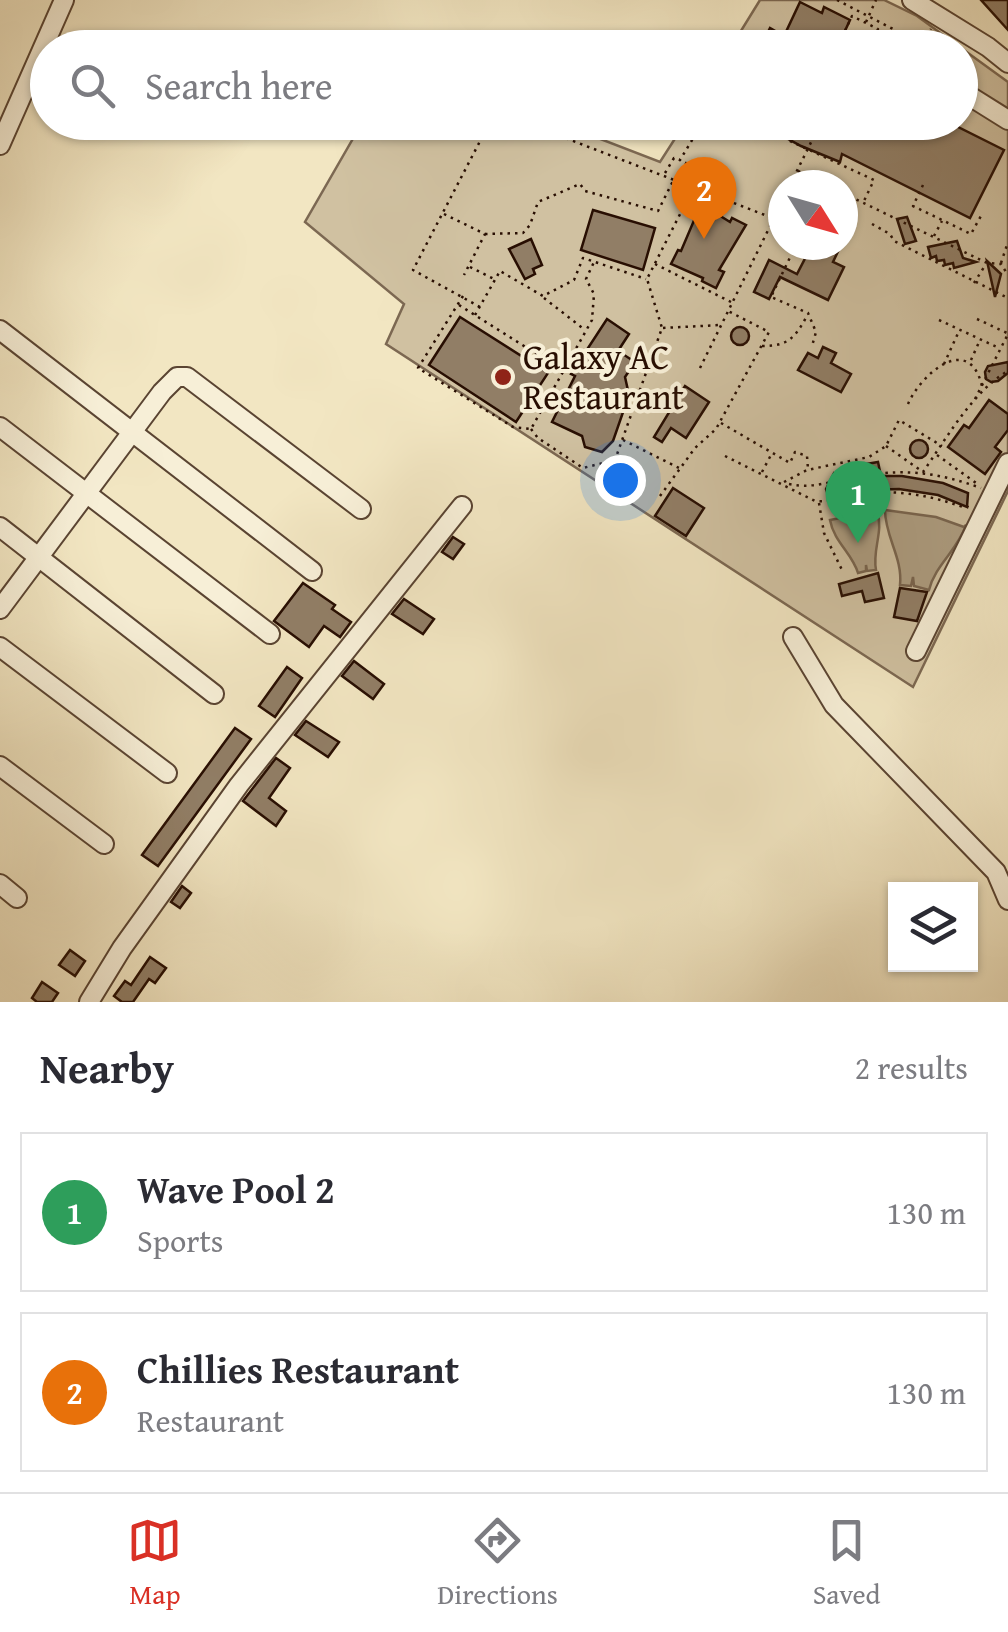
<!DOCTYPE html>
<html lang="en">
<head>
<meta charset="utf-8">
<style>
  :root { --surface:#fff; --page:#f2f2f3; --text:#2b2b33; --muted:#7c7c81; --line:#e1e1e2; --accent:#d93025 }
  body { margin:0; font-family:"Gentium Book Plus",serif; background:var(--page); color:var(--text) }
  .controls { position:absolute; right:30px; bottom:30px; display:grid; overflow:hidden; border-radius:0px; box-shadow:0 2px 8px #0004 }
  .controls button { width:90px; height:90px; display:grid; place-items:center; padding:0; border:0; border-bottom:2px solid var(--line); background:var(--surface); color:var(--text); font:50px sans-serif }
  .compass { position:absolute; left:768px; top:170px; width:90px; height:90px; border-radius:50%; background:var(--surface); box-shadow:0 2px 8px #0004; rotate:127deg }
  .you { position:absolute; left:620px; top:480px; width:35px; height:35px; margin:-25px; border:8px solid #fff; border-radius:50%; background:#1a73e8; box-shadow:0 0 0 15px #1a73e833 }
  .badge { display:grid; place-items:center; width:65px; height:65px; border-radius:50%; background:var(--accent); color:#fff; font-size:32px; font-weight:700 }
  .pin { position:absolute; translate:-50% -82px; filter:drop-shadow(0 2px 5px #0008) }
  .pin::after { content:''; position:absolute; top:52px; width:35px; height:30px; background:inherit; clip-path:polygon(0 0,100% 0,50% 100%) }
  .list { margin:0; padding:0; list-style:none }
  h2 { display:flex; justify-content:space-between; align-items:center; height:130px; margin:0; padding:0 40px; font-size:42px }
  h2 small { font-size:32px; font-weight:400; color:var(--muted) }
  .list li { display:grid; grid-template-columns:65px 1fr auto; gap:30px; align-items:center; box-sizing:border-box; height:160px; margin:0 20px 20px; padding:0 20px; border:2px solid var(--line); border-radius:0px }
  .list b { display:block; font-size:38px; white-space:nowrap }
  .list p { margin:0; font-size:32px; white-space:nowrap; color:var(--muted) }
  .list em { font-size:32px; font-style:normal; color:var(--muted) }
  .icon { flex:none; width:55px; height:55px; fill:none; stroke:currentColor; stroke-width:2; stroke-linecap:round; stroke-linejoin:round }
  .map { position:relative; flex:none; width:1008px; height:1002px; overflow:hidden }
  .search { position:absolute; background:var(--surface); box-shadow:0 2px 8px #0004; left:30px; right:30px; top:30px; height:110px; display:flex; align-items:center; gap:25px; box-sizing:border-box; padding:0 35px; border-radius:55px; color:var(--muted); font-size:38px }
  .sheet { height:490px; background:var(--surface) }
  nav { display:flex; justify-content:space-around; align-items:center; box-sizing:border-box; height:140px; border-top:2px solid var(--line); background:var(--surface); font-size:28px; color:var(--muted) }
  nav a { display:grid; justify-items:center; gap:5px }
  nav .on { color:var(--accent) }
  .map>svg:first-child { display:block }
  .green { fill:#d0c1a1; stroke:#7c6852; stroke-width:2.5; fill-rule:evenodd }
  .water { fill:#ad9d81; stroke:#78644e; stroke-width:2.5 }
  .building { fill:#917e66; stroke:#280e02; stroke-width:2.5 }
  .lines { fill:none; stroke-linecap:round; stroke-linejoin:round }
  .minor-casing { stroke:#5a4432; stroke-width:22 }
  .path { stroke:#280e02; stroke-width:2.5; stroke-dasharray:2.5 5; stroke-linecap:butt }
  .minor { stroke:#f7efd7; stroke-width:18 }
  .poi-dot { fill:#8f2418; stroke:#f7efd7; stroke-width:4 }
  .labels { text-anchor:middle; stroke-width:8; stroke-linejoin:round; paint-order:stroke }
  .poi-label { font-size:35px; fill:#280e02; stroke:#f7efd7; text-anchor:start }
</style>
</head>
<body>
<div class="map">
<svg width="1008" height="1002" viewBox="0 0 1008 1002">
  <rect width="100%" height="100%" fill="#f2e6c2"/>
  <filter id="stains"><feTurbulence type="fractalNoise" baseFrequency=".002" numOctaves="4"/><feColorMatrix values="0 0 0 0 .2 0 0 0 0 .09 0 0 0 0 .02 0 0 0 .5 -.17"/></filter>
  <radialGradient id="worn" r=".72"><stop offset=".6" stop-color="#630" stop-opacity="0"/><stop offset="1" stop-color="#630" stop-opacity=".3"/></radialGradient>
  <!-- green -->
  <path class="green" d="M760,0h124l33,16 91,66v409l-95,196 -527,-343 18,-40 -99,-82 57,-99h197l101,39 25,-39 275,-1v-74l-229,-1zM783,185h60v60h-60z"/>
  <!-- water -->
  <g class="water">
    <path d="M885,510l51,7 28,10 2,-2c-8,25 -31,40 -37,65l-15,-4 -1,-9 -2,9 -11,-1c3,-27 -15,-48 -15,-75z"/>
    <path d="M877,511c7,21 -5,38 -1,59l-9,1 -1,-6v6l-8,2c-6,-20 -24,-31 -28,-53z"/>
  </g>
  <!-- building -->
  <g class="building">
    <path d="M981,0h27v30z"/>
    <path d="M800,2l22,11 2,-6 26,13 -13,28h-77l10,-20 14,8z"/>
    <path d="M781,122h167l56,28 -34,68 -128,-64 -2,8 -39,-16 -27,-15z"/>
    <path d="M701,204l29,18 2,-4 14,7 -27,45 5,2 -8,16 -14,-7 1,-3 -32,-14 7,-14 3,1z"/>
    <path d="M593,210l62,18 -12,42 -62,-20z"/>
    <path d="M907,217l9,24 -11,3 -8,-25z"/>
    <path d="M531,239l11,26 -9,4 2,5 -10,5 -16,-30z"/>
    <path d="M957,241l6,17 13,4 -22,6 -1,-5 -8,2 -1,-5 -7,1 -1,-5 -5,2 -3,-11z"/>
    <path d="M812,245h29l-8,17 11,5 -16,33 -48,-23 -11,22 -15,-7 15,-32 28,14z"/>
    <path d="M987,261l14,13 -6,23z"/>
    <path d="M460,317l88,56 -32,49 -87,-57z"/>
    <path d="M607,319l22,15 -11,17 17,11 -10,15 4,18 -16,46 -11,11 -17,-5 -3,-11 -30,-14 23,-46 -4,-2z"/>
    <circle cx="740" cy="336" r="9"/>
    <path d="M823,347l13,6 -5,10 20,11 -10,18 -43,-22 10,-17 10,5z"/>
    <path d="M1008,362v11l-10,8 -7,1 -5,-3 -1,-7 3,-6z"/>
    <path d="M685,386l24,16 -23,36 -15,-10 -9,14 -8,-5z"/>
    <path d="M989,400l19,14v16l-13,17 6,5 -16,22 -37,-27 16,-22 5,3z"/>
    <circle cx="919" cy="449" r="9"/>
    <path d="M878,462l3,14h21l41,7 25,10 -1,14 -29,-12 -39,-6 -32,1 -38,8 -3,-9 8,-16 5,2 3,-5 5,2 3,-5z"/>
    <path d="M673,488l31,20 -18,28 -31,-20z"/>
    <path d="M453,537l11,7 -11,15 -11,-7z"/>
    <path d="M878,573l6,25 -19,4 -3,-11 -20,5 -3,-12z"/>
    <path d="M303,583l32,22 -3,4 19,13 -11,15 -16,-11 -15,21 -35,-26z"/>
    <path d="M900,588l27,4 -10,29 -23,-4z"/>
    <path d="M404,599l30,20 -11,15 -31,-20z"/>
    <path d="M354,661l30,23 -11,15 -31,-23z"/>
    <path d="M287,667l15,11 -27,39 -16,-11z"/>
    <path d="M306,721l33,21 -11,15 -33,-22z"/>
    <path d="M235,728l16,11 -93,127 -16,-11z"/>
    <path d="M276,758l14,10 -21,30 17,13 -10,15 -33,-25z"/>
    <path d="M182,886l9,7 -11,15 -9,-6z"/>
    <path d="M70,950l15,11 -10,15 -16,-11z"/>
    <path d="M150,957l16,11 -11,15 -6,-4 -16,23h-11l-8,-6 11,-15 6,4z"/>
    <path d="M42,982l16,11 -6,9h-15l-5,-4z"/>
  </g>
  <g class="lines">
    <defs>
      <g id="minor">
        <path d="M912,0l76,47 20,16"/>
        <path d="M960,90l48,30"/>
        <path d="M0,145l64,-145"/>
        <path d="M0,330l312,241"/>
        <path d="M0,427l270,207"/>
        <path d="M0,527l214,167"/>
        <path d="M0,609l162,-217 15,-15h10l174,132"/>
        <path d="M793,637l41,68 162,167 12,28"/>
        <path d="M0,647l167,126"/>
        <path d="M916,651l92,-188"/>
        <path d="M0,766l104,78"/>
        <path d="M0,884l17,14"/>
        <path d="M89,1002l33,-54 117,-163 223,-279"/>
      </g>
    </defs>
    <!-- minor casing -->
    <use href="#minor" class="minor-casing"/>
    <!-- path -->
    <g class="path">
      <path d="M837,0l85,44 9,-15"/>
      <path d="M866,22l10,-22"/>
      <path d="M847,48l-8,-5 13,-27 26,13 -9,19"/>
      <path d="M524,122l259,100"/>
      <path d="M749,122l125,58 -11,23"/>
      <path d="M798,171l29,14"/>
      <path d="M665,173l9,-15 6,2 23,-38"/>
      <path d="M790,185l31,-63"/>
      <path d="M923,185l-10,21 58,28 11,-20"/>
      <path d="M843,193l144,70 14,1 7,11"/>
      <path d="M444,214l41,20 -21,41"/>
      <path d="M872,224l18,10 4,7 114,57"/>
      <path d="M485,234l38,-1 7,-8 8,-23 42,-18 5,7 73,20 15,-30"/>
      <path d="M934,236l8,-15"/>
      <path d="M796,245l-25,52 37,16 8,19 -4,14"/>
      <path d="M1001,263l7,-21"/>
      <path d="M655,264l76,38"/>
      <path d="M470,267l24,12"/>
      <path d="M974,283l12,-19"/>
      <path d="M463,296l-45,72 95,59 18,2 61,-109 2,-26 -8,-15 8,-17"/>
      <path d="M544,298l41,32"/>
      <path d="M459,305l103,65"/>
      <path d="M480,307l-67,-37 77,-148"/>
      <path d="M475,315l25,-44 43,25 31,-16 9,-22 63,21"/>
      <path d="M977,319l30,14"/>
      <path d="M939,320l60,28"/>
      <path d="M663,328l57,-3"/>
      <path d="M762,346c27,0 33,-8 46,-32"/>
      <path d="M971,360l9,-20"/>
      <path d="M944,364l15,-33"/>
      <path d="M700,368l83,-168"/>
      <path d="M975,399l33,-65"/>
      <path d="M908,404c13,-30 61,-72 74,-18"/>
      <path d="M721,423l69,40 5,-11 12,4 1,13"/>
      <path d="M531,429l7,9 45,30 32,-8 47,-132 -15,-49 55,-108 -22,-11"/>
      <path d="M623,440l56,28"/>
      <path d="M886,446l37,26c23,-33 50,-81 85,-101"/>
      <path d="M937,455l42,30"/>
      <path d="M725,456l90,45c17,2 31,-5 48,-7 36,-5 69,2 103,14l3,-3"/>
      <path d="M762,472l10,-19"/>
      <path d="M784,482l23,-12 62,-13 17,-11 13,-26 43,26"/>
      <path d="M789,484c28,6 49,-6 76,-9 45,-6 74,-2 116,13"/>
      <path d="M660,496l35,-48 21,-19 53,-97 -41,-21"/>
      <path d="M819,503l5,30 19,39"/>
    </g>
    <!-- minor -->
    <use href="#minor" class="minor"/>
  </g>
  <!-- markers -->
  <circle class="poi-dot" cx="503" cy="377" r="10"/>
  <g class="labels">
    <!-- poi labels -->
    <g class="poi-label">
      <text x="523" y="369">Galaxy AC<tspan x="523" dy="40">Restaurant</tspan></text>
    </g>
  </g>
  <rect width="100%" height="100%" filter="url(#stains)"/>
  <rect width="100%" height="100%" fill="url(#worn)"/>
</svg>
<div class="controls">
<button><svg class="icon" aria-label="layers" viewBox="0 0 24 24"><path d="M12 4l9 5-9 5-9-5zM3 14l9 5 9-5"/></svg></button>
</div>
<svg class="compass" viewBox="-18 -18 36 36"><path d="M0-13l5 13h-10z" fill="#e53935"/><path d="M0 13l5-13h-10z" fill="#7c7c81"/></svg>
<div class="you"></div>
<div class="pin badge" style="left:858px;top:543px;background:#2e9e5b">1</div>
<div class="pin badge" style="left:704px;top:239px;background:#e8710a">2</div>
<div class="search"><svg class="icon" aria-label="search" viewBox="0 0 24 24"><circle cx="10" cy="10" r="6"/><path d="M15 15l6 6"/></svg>Search here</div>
</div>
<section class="sheet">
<h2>Nearby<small>2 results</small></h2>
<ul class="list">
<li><span class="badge" style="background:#2e9e5b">1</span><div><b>Wave Pool 2</b><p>Sports</p></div><em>130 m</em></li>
<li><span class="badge" style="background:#e8710a">2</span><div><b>Chillies Restaurant</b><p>Restaurant</p></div><em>130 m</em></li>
</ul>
</section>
<nav>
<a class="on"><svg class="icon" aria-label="map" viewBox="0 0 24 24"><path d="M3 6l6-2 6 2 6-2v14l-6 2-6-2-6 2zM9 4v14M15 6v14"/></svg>Map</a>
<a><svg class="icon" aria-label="directions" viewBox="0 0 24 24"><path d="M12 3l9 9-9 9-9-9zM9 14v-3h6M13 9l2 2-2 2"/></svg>Directions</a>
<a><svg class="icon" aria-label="saved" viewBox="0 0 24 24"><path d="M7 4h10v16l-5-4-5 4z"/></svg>Saved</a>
</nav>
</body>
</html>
